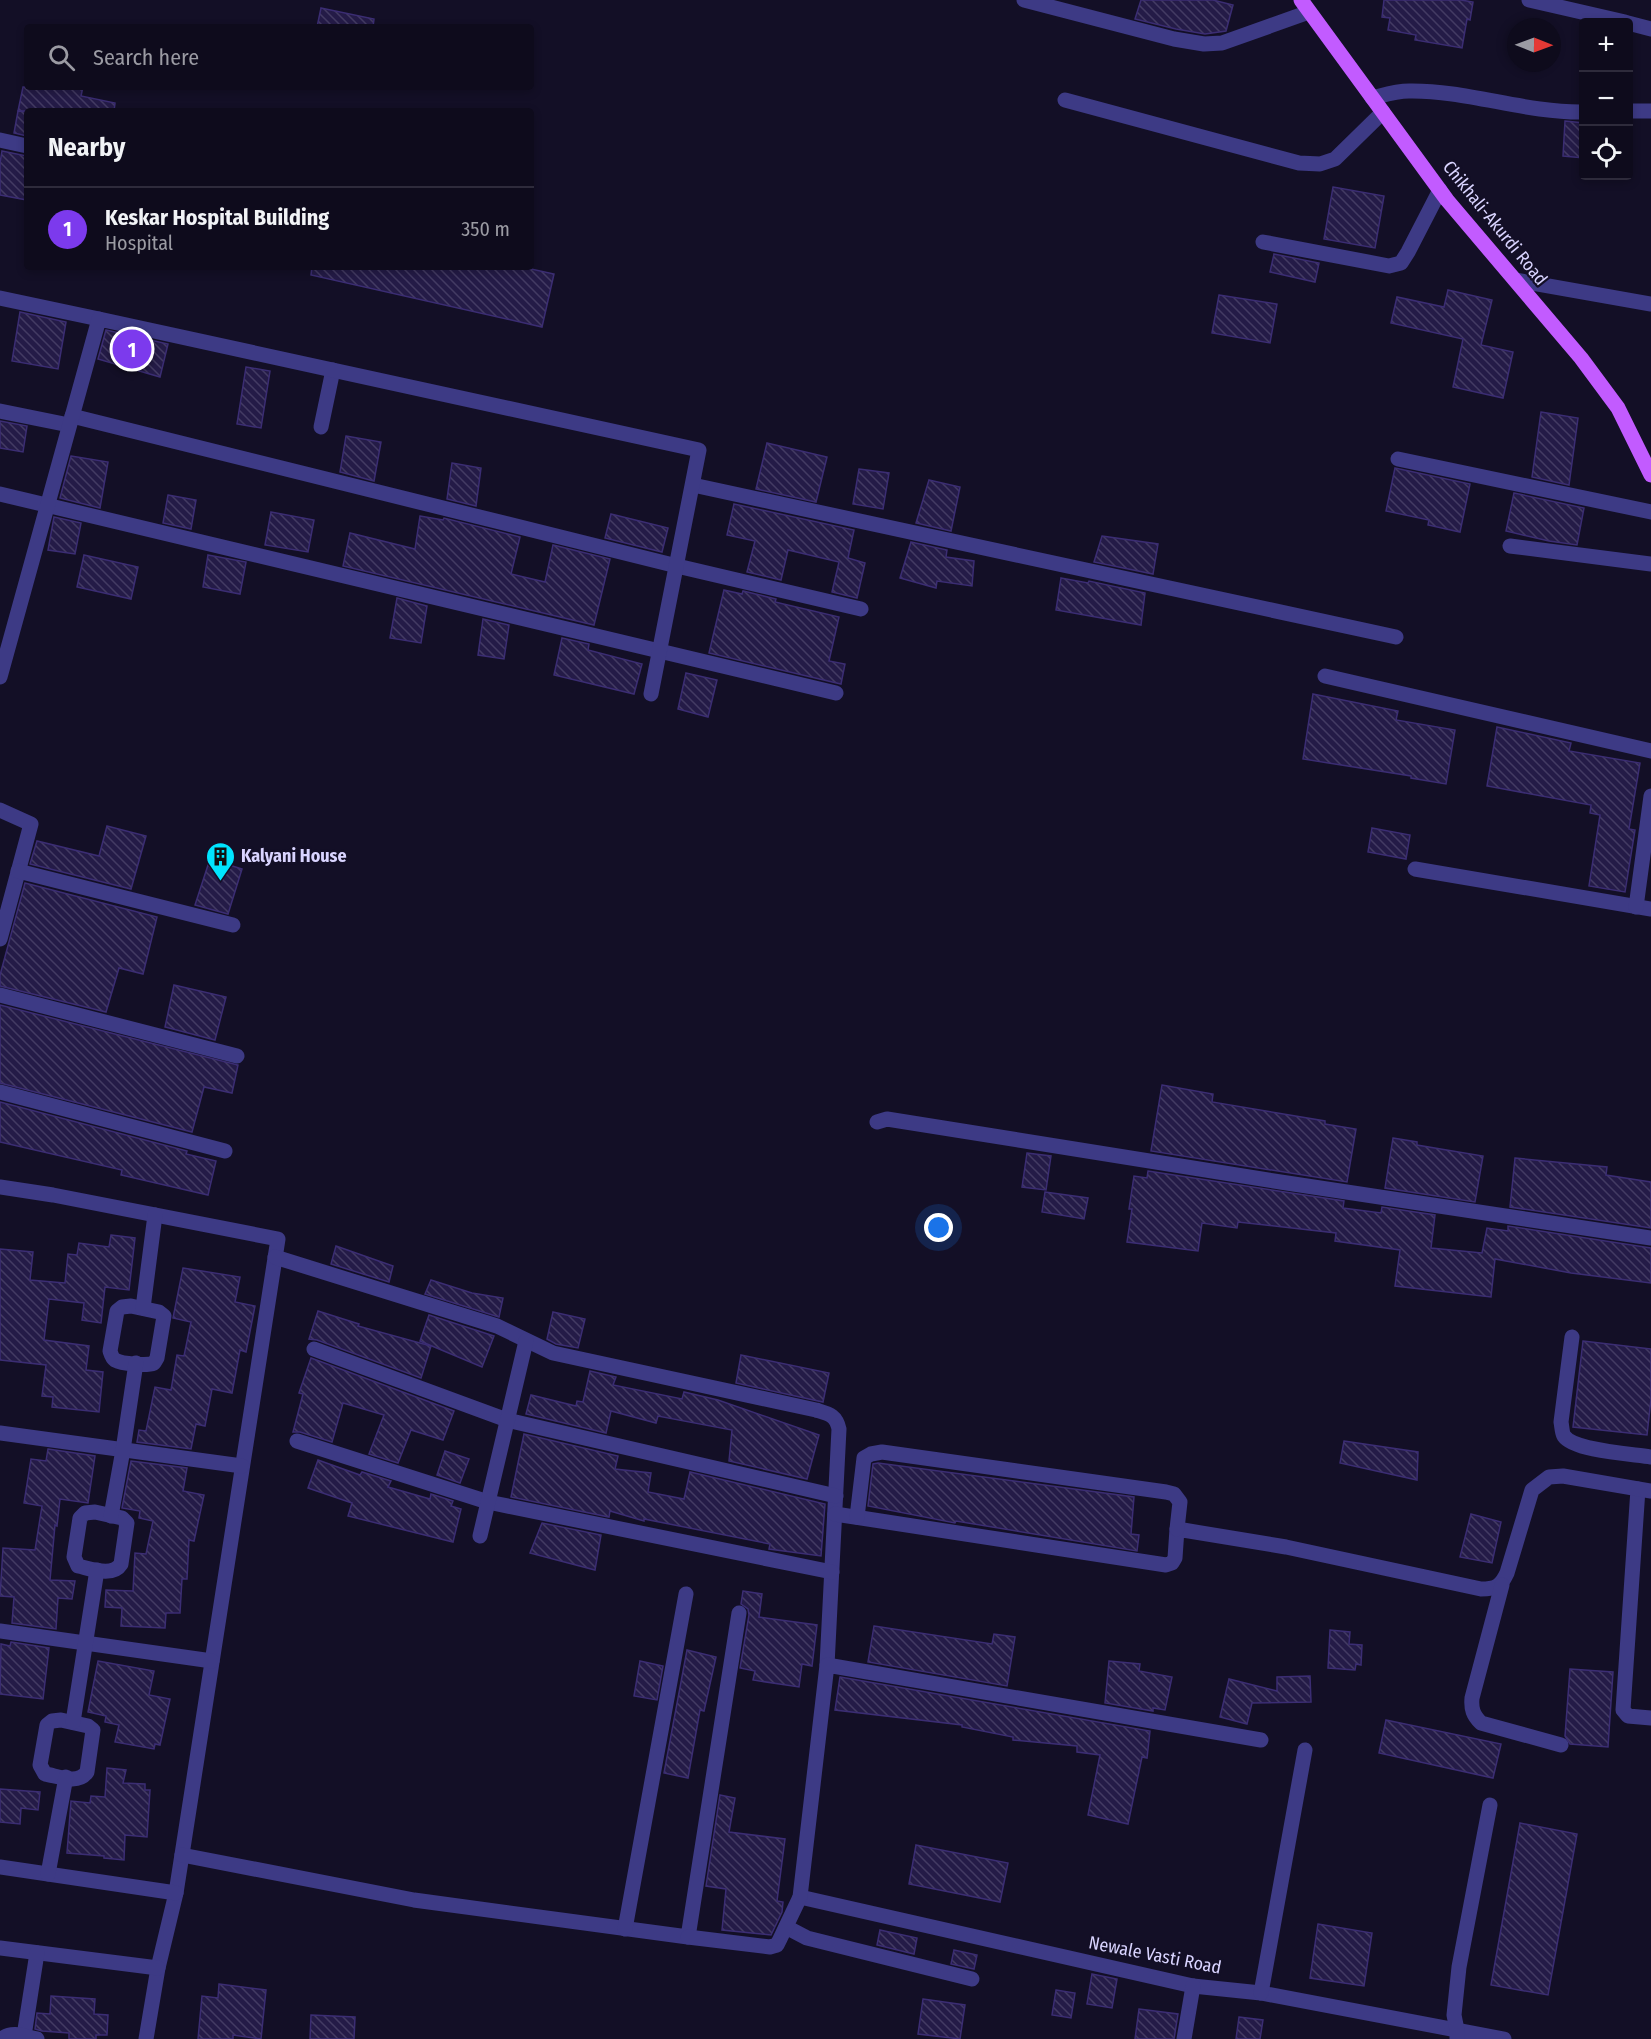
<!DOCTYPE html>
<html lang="en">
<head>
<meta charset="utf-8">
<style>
  :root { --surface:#0e0b1c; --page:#171425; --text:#f1f3f6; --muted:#9b9ba3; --line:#2e2b3b; --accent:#7c3aed }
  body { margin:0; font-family:"Fira Sans Condensed",sans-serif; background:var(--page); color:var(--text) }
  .controls { position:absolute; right:18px; top:18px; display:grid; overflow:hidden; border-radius:6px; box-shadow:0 3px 9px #0003 }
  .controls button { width:54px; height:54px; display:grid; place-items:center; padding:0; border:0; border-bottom:2px solid var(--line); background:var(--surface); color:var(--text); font:30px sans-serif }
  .compass { position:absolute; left:1507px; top:18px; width:54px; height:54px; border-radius:50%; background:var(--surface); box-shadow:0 3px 9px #0003; rotate:91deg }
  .you { position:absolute; left:939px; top:1228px; width:21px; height:21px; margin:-15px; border:4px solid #fff; border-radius:50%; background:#1a73e8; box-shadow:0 0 0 9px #1a73e833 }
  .badge { display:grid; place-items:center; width:39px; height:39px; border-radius:50%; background:var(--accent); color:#fff; font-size:20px; font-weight:700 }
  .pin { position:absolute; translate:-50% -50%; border:3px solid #fff; box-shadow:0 2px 6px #0006 }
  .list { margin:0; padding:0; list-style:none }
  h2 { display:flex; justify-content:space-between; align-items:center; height:78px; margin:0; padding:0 24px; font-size:26px }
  h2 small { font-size:20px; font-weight:400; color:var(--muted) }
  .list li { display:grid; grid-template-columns:39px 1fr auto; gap:18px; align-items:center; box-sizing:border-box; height:84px; padding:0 24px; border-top:2px solid var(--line) }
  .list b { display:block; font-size:22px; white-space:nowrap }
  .list p { margin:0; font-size:20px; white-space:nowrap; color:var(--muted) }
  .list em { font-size:20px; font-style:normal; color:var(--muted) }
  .icon { flex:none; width:33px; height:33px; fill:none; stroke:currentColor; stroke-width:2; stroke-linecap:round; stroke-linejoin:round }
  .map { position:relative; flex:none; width:1651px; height:2039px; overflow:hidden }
  .search { position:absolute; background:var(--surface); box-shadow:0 3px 9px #0003; left:24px; top:24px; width:510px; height:66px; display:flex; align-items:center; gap:15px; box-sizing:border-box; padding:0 21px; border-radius:6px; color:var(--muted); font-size:22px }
  .panel { position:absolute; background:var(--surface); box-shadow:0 3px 9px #0003; left:24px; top:108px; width:510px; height:162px; border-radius:6px }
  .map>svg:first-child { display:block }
  .building { fill:url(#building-back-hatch); stroke:#3b2d73; stroke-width:1.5 }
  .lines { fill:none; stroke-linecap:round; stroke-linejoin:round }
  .minor { stroke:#3d3a85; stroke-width:15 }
  .major { stroke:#c25bff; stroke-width:15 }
  .labels { text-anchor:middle; stroke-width:4.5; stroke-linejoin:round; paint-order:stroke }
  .street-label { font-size:18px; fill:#d9d4ff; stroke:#130f26 }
  .poi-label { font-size:18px; font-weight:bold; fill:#d9d4ff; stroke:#130f26; text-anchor:start }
</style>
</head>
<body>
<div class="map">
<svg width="1651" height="2039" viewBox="0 0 1651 2039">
  <defs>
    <pattern id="building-back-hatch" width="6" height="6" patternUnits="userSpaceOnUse" patternTransform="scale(1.5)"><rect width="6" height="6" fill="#241b47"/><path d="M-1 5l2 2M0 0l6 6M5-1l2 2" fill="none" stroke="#433b63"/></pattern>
  </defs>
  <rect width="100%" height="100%" fill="#130f26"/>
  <!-- building -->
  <g class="building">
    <path d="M1141,0h72l20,5 -7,26 -21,3 -29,-5 -41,-10z"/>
    <path d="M1384,0h77l12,2 -3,18 -3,-1 -5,29 -47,-8 1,-5 -28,-5 2,-12 -8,-1z"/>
    <path d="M321,8l53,11 -1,8h-56z"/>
    <path d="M23,87h60l-2,9 34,7 -1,8h-96z"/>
    <path d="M18,111l9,1v24l-13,-3z"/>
    <path d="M1565,121l19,2v35l-21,-2z"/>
    <path d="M2,151l25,5v44l-27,-5v-32z"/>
    <path d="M1333,187l51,9 -9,52 -51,-9z"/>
    <path d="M1274,254l45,9 -4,19 -45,-10z"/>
    <path d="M312,267h210l32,7 -12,53 -231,-52z"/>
    <path d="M1448,290l44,10 -11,45 32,7 -10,46 -50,-11 10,-48 -72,-16 6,-26 47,10z"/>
    <path d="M1219,295l58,9 -7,39 -58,-10z"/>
    <path d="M20,312l46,10 -8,47 -46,-8z"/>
    <path d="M106,330l62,14 -8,33 -62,-18z"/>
    <path d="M246,367l24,4 -9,57 -24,-4z"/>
    <path d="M1541,412l37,6 -9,67 -37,-8z"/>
    <path d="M0,421l27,5 -4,26 -23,-4z"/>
    <path d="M346,436l35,6 -7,39 -34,-9z"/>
    <path d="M767,443l60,14 -11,45 -60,-13z"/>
    <path d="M71,456l37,6 -8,46 -40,-10z"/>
    <path d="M452,463l29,5 -5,38 -29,-7z"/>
    <path d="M1395,468l75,16 -10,48 -32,-7 1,-5 -43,-9z"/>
    <path d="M859,469l30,4 -6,36 -30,-5z"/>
    <path d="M929,480l31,7 -9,44 -35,-8z"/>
    <path d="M1514,493l70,15 -7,37 -28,-4 -43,-10z"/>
    <path d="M168,495l28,5 -5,29 -28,-6z"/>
    <path d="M734,504l120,26 -6,28 17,5 -8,35 -25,-6 7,-30 -51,-12 -7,30 -34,-8 8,-31 -28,-6z"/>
    <path d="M271,512l43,8 -6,32 -43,-7z"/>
    <path d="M611,514l57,14 -6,24 -57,-14z"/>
    <path d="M420,516l23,4 1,-2 76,19 -9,37 34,8 8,-37 57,14 -16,66 -251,-59 7,-33 65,16z"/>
    <path d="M54,517l27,6 -6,31 -27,-4z"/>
    <path d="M1102,536l56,8 -5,30 -59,-12z"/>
    <path d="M911,542l36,8 -1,7 28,4 -2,25 -35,-5 -1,7 -36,-10z"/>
    <path d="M84,555l54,12 -7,32 -54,-12z"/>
    <path d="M208,555l38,7 -6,32 -37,-7z"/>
    <path d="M1061,578l27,5 1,-2 56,12 -4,32 -85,-15z"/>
    <path d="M724,590l18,4 1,-3 33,8 -1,3 64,15 -10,44 16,3 -4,20 -132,-31z"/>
    <path d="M397,598l30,8 -6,37 -31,-5z"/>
    <path d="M483,619l26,6 -5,34 -26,-4z"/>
    <path d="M562,638l27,6 -1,6 54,14 -8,30 -80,-19z"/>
    <path d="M686,673l31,7 -9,37 -30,-8z"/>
    <path d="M1313,694l85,17 -2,9 59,10 -9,54 -35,-6v-2l-108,-17z"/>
    <path d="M1497,727l74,16 -2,8 71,12 -11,66 6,1 -10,62 -36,-6 11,-71 -10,-2 1,-8 -104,-19z"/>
    <path d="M107,826l39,10 -15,53 -101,-25 7,-23 62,15z"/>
    <path d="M1372,828l38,7 -4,24 -38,-7z"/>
    <path d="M210,859l32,10 -14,45 -33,-9z"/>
    <path d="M25,883l132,34 -14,57 -24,-6 -13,44 -106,-26v-11z"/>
    <path d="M174,985l52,12 -11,43 -50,-13z"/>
    <path d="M0,1005l238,60 -6,28 -28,-6 -12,45 -192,-49z"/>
    <path d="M1162,1085l51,9 -1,8 113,19v3l31,5 -9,53 -196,-31z"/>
    <path d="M0,1102l187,49 -1,3 30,7 -8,34 -87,-20 1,-5 -122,-28z"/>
    <path d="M1393,1138l24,4v3l66,11 -8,46 -90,-14z"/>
    <path d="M1027,1153l24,3 -5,34 -24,-3z"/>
    <path d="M1515,1158l92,9 -1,8 45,7v46l-141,-21z"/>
    <path d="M1148,1171l196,30 -1,7 38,5 1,-6 53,8 -4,33 51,5 5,-25 21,3v-5l143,22v35l-80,-10 -76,-14 -4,38 -96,-11 5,-36 -65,-9 1,-8 -98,-11 -1,6 -35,-5 -4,28 -71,-9 5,-33h-3l5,-33 13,2z"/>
    <path d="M1045,1192l43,6 -4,21 -42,-7z"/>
    <path d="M111,1235l24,3 -6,52 -24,-3 -4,36 -19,-3 2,-17 -35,-4 -5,41 45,6 -3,24 17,2 -4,40 -47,-5 1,-10 -11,-1 4,-31 -46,-5v-111l33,3 -3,28 35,3 3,-29 9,1 2,-12 30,4z"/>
    <path d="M336,1246l57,20 -4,16 -58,-18z"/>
    <path d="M183,1268l57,9 -5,25 20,4 -9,46 -6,-2 -8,43 -20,-4 -7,37 -9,-2 -5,25 -54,-7 2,-12 7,1 9,-44 16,3 6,-35 7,1 7,-34 -18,-4z"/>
    <path d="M431,1280l41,13 31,5 -4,19 -74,-23z"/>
    <path d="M318,1311l41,13 -1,2 73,20 -10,32 -104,-38 -8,-1z"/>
    <path d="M553,1312l32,7 -7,29 -22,-4 -9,-5z"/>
    <path d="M429,1315l65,21 -12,31 -62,-26z"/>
    <path d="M1583,1341l68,8v50l-4,36 -74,-8z"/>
    <path d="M741,1355l88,18 -6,29 -87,-19z"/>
    <path d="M311,1358l143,53 -11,29 -32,-10 -13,33 -29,-9 15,-39 -41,-12 -11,39 -32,-10h-7l10,-38 -4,-1z"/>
    <path d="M590,1371l26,6 -3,8 69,14 2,-7 34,8 101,35 -12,44 -78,-18 3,-31 -74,-14 -2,7 -45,-12 -5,22 -80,-19 5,-19 45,11 1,-5 6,1z"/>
    <path d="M524,1434l94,22 -3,13 36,4 -3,19 36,7 6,-27 135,32 -4,52 -52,-7 1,-5 -126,-25v2l-34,-10 -1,6 -98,-20z"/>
    <path d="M1344,1441l74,11 -1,28 -77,-17z"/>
    <path d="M48,1449l47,7 -7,47 -28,-4 -3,27 -2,-1 -5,55 25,1 -3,18 -14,-1 -2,31 -44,-6 2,-26 -14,-1 3,-48 32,2 7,-44 -18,-3 7,-44 15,2z"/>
    <path d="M445,1451l24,8 -9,24 -23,-8z"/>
    <path d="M318,1460l42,15 2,-3 29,9 -3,6 42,12 1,-5 22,7 -2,5 10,3 -8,33 -105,-26 4,-13 -44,-15z"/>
    <path d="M131,1461l56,7 -4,23 21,4 -10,46 -5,-1 -2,39h-5l-2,34h-14l-1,15 -44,-2 1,-18 -17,-1 1,-17 27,1 2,-38 11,1 7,-33 -14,-3 1,-7 -18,-3z"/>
    <path d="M878,1463l256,34 -3,37 8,1 -2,16 -181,-30 -1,2 -87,-17 5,-42z"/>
    <path d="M1471,1514l30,8 -9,41 -32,-6z"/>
    <path d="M542,1523l59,12 -6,35 -65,-17z"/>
    <path d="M743,1591l19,3 -3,23 58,8 -5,41 -10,-2 -3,23 -46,-7 2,-9 -15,-3 9,-53 -1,-6 -7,-5z"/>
    <path d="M874,1626l118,18 2,-10 21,3 -8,49 -139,-24z"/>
    <path d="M1330,1630l20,2 -1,12 13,1 -1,20 -5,-1 -1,6 -27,-2z"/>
    <path d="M11,1642l38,6 -6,51 -43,-5 1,-50 9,2z"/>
    <path d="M687,1650l29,7 -12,54 -4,-1 -12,68 -24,-5z"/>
    <path d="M98,1661l56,10 -5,24 21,4 -10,46 -5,-1 -1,5 -39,-7 4,-17 -14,-3 1,-6 -18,-4z"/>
    <path d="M640,1661l23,5 -6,34 -23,-4z"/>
    <path d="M1109,1661l31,3 -1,7 33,6 -7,33 -12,-2v3l-48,-8z"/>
    <path d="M1570,1669l43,3 -5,75 -38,-3 -5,-8z"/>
    <path d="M1310,1676l1,26 -59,1 -5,21 -27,-7 9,-38 48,12v-14z"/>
    <path d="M840,1677l310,54 -3,27 -5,-1 -14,67 -40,-9 12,-60 -23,-3v-6l-64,-6v-3l-51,-10v-2l-127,-15z"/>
    <path d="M1386,1720l115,24 -8,34 -114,-25z"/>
    <path d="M107,1768l19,2 -3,13 22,1v6h5l-3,47 -22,-2 -1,25 -20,-2v-2l-37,-3 4,-52 19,2 1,-7 14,1z"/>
    <path d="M0,1789l40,3 -2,18 -17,-2 -1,16 -20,-2z"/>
    <path d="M720,1795l15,3 -6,34 56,7 -8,62 6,1 -1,10 -11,23 -49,-5 4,-41 -20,-3z"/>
    <path d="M1520,1823l57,11 -29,161 -57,-10z"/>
    <path d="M916,1845l92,18 -8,39 -91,-18z"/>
    <path d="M1318,1924l54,9 -8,53 -54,-8z"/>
    <path d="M880,1930l37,8 -3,16 -37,-9z"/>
    <path d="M954,1950l23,5 -3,14 -23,-5z"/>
    <path d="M1092,1974l25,5 -5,29 -25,-4z"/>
    <path d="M219,1984l47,6 -5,49 -28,-4v4h-35l4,-43 16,2z"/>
    <path d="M1056,1990l19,3 -4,25 -19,-3z"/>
    <path d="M51,1996l44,3 -1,15 14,1 -1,20h-11v4h-27v-6l-27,-2 -7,-2 2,-16 13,1z"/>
    <path d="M923,1999l42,6 -5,34 -42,-5z"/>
    <path d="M1139,2009l39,5 -4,25h-39z"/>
    <path d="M311,2015l44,2 -1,22h-44z"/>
    <path d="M1239,2017l24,3 -3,19h-24z"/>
  </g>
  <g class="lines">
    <!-- minor -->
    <g class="minor">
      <path d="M1024,0l150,39 30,5 18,-1 87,-31"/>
      <path d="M1529,0l96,22"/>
      <path d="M1628,23l23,6"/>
      <path d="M1372,98c12,-3 24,-7 37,-7 58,-1 116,22 175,21"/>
      <path d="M1065,100l234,63 21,1 15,-5 48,-47"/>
      <path d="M1628,111h23"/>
      <path d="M0,140l27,6"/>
      <path d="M1263,242l126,24 12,-3 7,-11 32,-62"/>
      <path d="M1515,280l136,24"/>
      <path d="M0,298l99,21"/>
      <path d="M0,411l69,14"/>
      <path d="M72,416l605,150 184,43"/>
      <path d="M321,427l12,-57"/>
      <path d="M1398,459l253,53"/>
      <path d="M693,485l703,152"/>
      <path d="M0,494l836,199"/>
      <path d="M1510,546l141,18"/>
      <path d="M1325,676l326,75"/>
      <path d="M0,677l99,-358 600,131 -48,244"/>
      <path d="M0,810l31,14 -31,115"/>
      <path d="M1415,869l236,40"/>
      <path d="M18,871l215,54"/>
      <path d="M1636,907l15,-111"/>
      <path d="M0,995l237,61"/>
      <path d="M0,1092l225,59"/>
      <path d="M877,1122l10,-3 400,64 364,55"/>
      <path d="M0,1187l53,8 225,44 -102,654 -18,75 -12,71"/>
      <path d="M275,1257l222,69 56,27 263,57c13,4 20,5 23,19l-12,236"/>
      <path d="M131,1306l28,6 5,4 -7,42 -3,5c-7,3 -32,1 -39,-3 -3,-2 -4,-6 -5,-9l7,-40 5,-4z"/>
      <path d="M143,1308l12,-93"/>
      <path d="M1572,1337l-11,85c1,5 1,11 3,14 10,15 69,18 87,21"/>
      <path d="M314,1349l193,71 329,76"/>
      <path d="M0,1433l242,33"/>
      <path d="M297,1441l191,61 344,70"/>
      <path d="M1638,1489l-15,221 5,6 23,2"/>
      <path d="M95,1512l27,6 5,5 -6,41c-8,13 -29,5 -43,2l-4,-9 6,-39 5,-5z"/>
      <path d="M835,1514l331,51 6,-2 3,-5 2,-29 109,18 195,42c15,0 20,-3 26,-16l25,-83 17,-13 14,-1 88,15"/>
      <path d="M111,1516l12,-66 13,-87"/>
      <path d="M857,1517l7,-59 7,-4 11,-2 284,40 8,2 6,8 -3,27"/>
      <path d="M480,1536l46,-195"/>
      <path d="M1502,1585l-30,113c-1,11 1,17 9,25l80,22"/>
      <path d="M0,1631l212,30"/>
      <path d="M61,1720l27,6 5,4 -6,42c-9,13 -29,4 -42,2l-5,-9 7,-40 5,-4z"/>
      <path d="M73,1722l24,-152"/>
      <path d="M182,1855l232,45 274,37 51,-324"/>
      <path d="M0,1867l176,26"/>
      <path d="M48,1874l18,-97"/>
      <path d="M800,1897l393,89 68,7 243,46"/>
      <path d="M786,1927l21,11 165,41"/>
      <path d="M625,1929l61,-335"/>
      <path d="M688,1937l82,10 7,-2 3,-6 20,-42 27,-232 434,75"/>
      <path d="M0,1948l158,20"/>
      <path d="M1261,1993l44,-243"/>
      <path d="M24,2036l13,-83"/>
      <path d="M1457,2038v-8l-3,-15 5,-48 31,-162"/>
      <path d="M2,2039c10,-9 24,-2 35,0"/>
      <path d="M1184,2039l9,-53"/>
    </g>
    <!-- major -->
    <path class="major" d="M1301,0l146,200 134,158 37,50 33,67"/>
  </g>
  <!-- icons -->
  <defs>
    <symbol id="building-pin" viewBox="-11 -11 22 30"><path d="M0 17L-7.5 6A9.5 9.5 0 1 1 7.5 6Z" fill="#00e5ff" stroke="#130f26"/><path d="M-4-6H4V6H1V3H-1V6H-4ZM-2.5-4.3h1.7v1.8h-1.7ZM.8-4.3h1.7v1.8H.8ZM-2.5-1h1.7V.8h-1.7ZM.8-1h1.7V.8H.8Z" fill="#111"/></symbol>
  </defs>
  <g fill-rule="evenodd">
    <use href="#building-pin" x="204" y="840" width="33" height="45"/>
  </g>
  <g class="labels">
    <!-- street labels -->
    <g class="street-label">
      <text transform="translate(1495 223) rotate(51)" y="6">Chikhali-Akurdi Road</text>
      <text transform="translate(1155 1955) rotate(11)" y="6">Newale Vasti Road</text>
    </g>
    <!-- poi labels -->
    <g class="poi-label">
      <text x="241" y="862">Kalyani House</text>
    </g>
  </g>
</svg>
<div class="controls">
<button>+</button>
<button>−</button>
<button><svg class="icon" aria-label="locate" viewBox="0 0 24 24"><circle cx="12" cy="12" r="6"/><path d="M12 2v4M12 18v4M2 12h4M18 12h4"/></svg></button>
</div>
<svg class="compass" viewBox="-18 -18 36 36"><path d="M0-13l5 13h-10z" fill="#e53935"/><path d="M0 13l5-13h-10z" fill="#9b9ba3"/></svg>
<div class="you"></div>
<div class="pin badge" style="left:132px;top:349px">1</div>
<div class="search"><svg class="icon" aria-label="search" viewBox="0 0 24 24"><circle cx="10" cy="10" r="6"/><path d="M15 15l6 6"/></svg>Search here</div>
<section class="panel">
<h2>Nearby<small></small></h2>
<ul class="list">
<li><span class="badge">1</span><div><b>Keskar Hospital Building</b><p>Hospital</p></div><em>350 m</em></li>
</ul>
</section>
</div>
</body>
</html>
